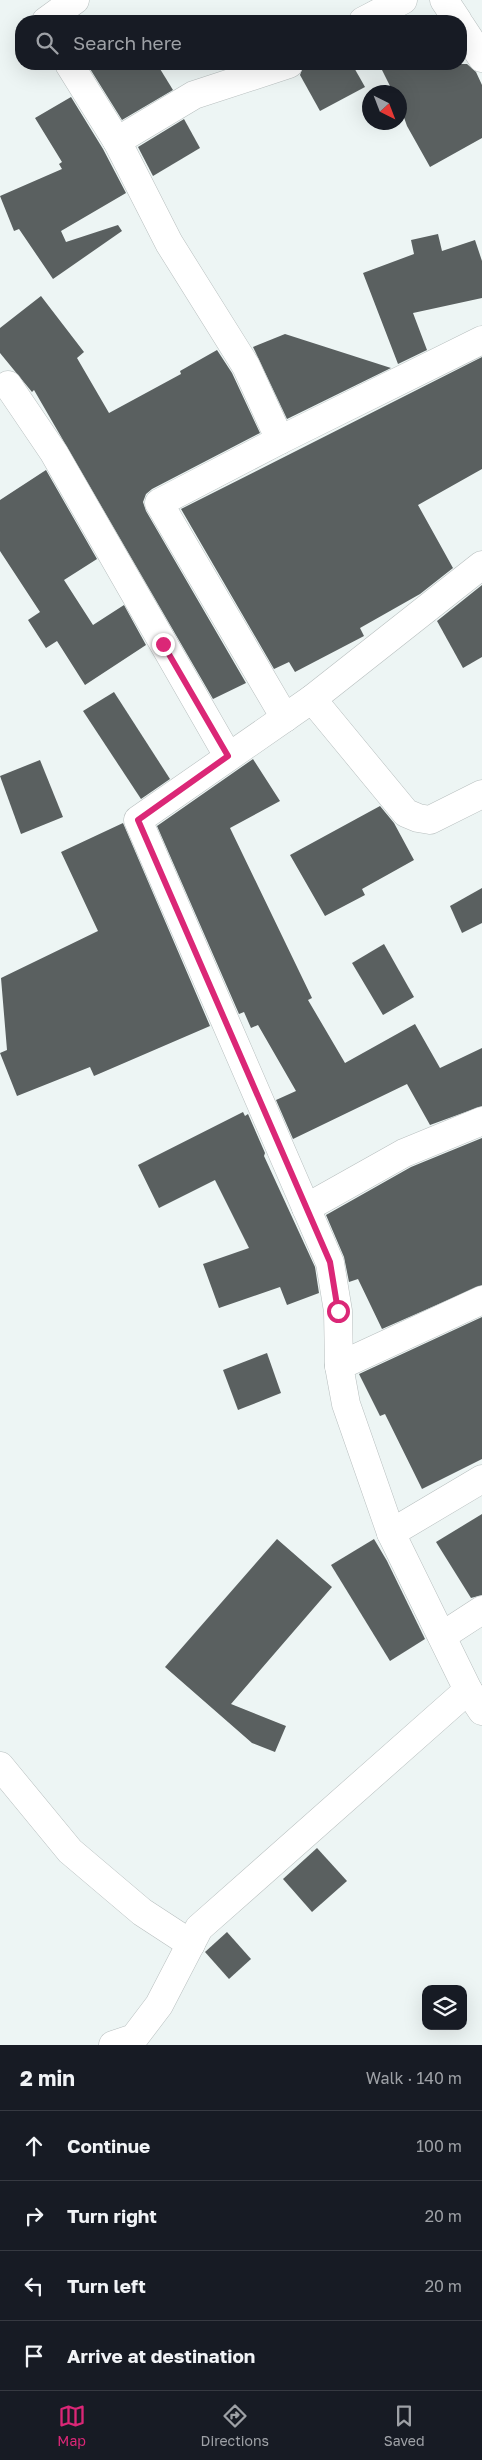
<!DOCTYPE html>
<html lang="en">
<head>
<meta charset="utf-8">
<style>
  :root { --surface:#171b24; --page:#20242c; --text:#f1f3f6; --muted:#9ea1a6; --line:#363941; --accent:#db2777 }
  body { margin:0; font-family:"Golos Text",sans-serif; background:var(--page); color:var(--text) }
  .controls { position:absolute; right:15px; bottom:15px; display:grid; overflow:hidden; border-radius:10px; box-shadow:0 5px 20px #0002 }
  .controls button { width:45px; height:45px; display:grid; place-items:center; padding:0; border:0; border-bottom:1px solid var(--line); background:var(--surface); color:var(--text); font:25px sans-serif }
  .compass { position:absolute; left:362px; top:85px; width:45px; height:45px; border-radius:50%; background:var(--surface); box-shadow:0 5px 20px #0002; rotate:138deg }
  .stop { position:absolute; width:15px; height:15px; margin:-11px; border:4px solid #db2777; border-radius:50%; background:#fff }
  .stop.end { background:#db2777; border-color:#fff; box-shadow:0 1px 5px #0008 }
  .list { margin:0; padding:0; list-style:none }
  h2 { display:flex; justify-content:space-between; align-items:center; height:65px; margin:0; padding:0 20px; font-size:21px }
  h2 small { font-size:16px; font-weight:400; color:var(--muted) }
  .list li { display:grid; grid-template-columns:32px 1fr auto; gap:15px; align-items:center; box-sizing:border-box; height:70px; padding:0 20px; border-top:1px solid var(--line) }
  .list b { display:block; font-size:19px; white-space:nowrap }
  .list em { font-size:16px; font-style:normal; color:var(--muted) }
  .icon { flex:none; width:28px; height:28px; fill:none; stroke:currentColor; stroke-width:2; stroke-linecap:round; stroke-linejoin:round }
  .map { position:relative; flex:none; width:482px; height:2045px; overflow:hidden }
  .search { position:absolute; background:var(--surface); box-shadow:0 5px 20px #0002; left:15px; right:15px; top:15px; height:55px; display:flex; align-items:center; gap:12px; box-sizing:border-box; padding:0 18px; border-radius:20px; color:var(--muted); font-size:19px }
  .sheet { height:345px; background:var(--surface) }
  nav { display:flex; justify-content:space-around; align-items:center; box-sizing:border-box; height:70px; border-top:1px solid var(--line); background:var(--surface); font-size:14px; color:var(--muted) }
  nav a { display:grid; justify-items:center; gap:2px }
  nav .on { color:var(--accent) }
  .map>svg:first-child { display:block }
  .building { fill:#5a6060 }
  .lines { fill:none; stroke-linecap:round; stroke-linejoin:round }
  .minor-casing { stroke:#b8bfbf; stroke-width:29 }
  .minor { stroke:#fff; stroke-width:28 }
  .route { stroke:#db2777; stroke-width:6 }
</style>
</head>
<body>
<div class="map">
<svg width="482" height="2045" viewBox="0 0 482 2045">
  <rect width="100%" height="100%" fill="#edf5f4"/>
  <!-- building -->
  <g class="building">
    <path d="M87,64h70l16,26 -51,30z"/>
    <path d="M304,64h48l13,23 -45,24 -20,-36z"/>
    <path d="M379,64h88l9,8 6,13v53l-52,29 -23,-41 -7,-20v-14h-7z"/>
    <path d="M71,97l32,52 23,44 -65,38 5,11 52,-17 4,6 -69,48 -34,-50 -5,2 -14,-35 62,-27 -3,-5 3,-2 -27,-44z"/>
    <path d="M184,119l16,29 -47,28 -15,-29z"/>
    <path d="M438,234l4,17 33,-11 7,21v37l-69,15 14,37 -29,14 -35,-91 51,-19 -3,-14z"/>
    <path d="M41,296l43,56 -7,6 32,55 72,-39 -1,-3 37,-21 15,23 28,60 -108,56 -6,5 -3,8 3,9 100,172 -33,16 -179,-309 -2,2 -32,-39v-25z"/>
    <path d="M285,334l106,34 -104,51 -34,-72z"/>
    <path d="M482,357v112l-64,36 35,63 -33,26 -60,34 4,8 -69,36 -6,-10 -15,7 -93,-160z"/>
    <path d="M46,470l51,89 -33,21 29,45 31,-20 22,40 -61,40 -28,-44 -11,7 -18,-28 12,-8 -40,-61v-51z"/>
    <path d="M482,585v72l-19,11 -26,-47z"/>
    <path d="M114,692l56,87 -29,20 -58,-88z"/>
    <path d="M253,759l27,42 -50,27 82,170 -4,2 37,63 70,-39 25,44 42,-20v58l-52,19 -23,-41 -114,55 -17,-39 20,-9 -38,-66 -7,3 -7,-16 -5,2 -82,-188z"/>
    <path d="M40,760l23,57 -42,17 -21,-58z"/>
    <path d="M380,806l14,17 20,37 -52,29 3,6 -40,21 -35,-61z"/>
    <path d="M123,823l87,203 -116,50 -4,-9 -73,29 -17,-43 7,-3 -6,-72 97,-47 -37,-79z"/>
    <path d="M482,888v35l-20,10 -12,-27z"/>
    <path d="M384,944l30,53 -31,18 -31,-52z"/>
    <path d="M243,1112l2,4 3,-2 17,39 -1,3 51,111 4,26 -32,12 -7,-18 -61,21 -16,-44 46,-16 -34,-68 -56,28 -21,-43z"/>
    <path d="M482,1138v147l-100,44 -24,-50 -9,3 -5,-25 -18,-42 85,-48z"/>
    <path d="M482,1317v142l-60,30 -37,-75 -5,2 -21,-42z"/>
    <path d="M267,1353l14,40 -43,17 -15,-40z"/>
    <path d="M482,1514v81l-11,3 -35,-56z"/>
    <path d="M277,1539l55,48 -101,117 55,22 -11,26 -23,-9 -87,-76z"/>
    <path d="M374,1539l13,22 38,78 -35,22 -59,-96z"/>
    <path d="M317,1848l30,33 -35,31 -29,-33z"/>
    <path d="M227,1932l24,27 -22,20 -24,-27z"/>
  </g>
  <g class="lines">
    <defs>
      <g id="minor">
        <path d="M444,0l14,21"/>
        <path d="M46,21l29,-21"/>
        <path d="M363,21l40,-21"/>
        <path d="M461,26l21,32"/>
        <path d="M69,64l48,77 52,102 77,123 34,74"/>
        <path d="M117,141l77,-46 95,-31"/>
        <path d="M8,385l46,68 174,303"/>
        <path d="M482,565l-170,134 -174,121 192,443 8,48 1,55 7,38 45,129 77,157 14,21"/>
        <path d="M312,699l94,114 12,5 12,2 52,-26"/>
        <path d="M285,718l-126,-215 121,-63 202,-100"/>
        <path d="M306,1208l98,-55 78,-32"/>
        <path d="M339,1366l143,-66"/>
        <path d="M391,1533l91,-54"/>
        <path d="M442,1636l40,-26"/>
        <path d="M0,1766l70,85 72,61 49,32"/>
        <path d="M113,2045l21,-7 25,-33 40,-77 269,-238"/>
      </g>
    </defs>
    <!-- minor casing -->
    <use href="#minor" class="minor-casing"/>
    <!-- minor -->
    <use href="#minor" class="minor"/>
  </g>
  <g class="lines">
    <!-- route -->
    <path class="route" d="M163,644l65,112 -90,64 192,442 8,49"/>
  </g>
</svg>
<div class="controls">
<button><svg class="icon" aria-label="layers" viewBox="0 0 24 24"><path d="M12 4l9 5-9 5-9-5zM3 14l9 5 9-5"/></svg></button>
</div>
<svg class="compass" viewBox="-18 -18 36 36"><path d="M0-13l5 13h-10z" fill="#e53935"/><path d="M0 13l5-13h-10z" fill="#9ea1a6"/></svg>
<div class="stop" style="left:338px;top:1311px"></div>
<div class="stop end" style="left:163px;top:644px"></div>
<div class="search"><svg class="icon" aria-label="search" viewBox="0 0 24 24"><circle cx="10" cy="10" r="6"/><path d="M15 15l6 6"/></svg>Search here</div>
</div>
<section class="sheet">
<h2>2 min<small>Walk · 140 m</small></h2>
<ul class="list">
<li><svg class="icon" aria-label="ahead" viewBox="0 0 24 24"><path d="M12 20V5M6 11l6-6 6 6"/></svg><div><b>Continue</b></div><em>100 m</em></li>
<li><svg class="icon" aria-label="right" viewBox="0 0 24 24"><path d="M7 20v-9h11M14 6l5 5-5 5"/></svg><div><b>Turn right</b></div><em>20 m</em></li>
<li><svg class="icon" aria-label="left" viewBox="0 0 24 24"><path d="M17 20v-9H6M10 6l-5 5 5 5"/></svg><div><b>Turn left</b></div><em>20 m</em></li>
<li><svg class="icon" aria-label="arrive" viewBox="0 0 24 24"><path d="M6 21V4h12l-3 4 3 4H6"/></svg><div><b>Arrive at destination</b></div></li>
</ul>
</section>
<nav>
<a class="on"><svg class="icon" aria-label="map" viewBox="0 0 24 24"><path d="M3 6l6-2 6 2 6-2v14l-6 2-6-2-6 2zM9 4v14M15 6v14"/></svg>Map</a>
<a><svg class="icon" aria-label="directions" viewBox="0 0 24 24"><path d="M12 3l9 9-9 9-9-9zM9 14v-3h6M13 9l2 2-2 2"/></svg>Directions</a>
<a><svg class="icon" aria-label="saved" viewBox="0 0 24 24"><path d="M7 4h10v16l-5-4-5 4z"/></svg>Saved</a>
</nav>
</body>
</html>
